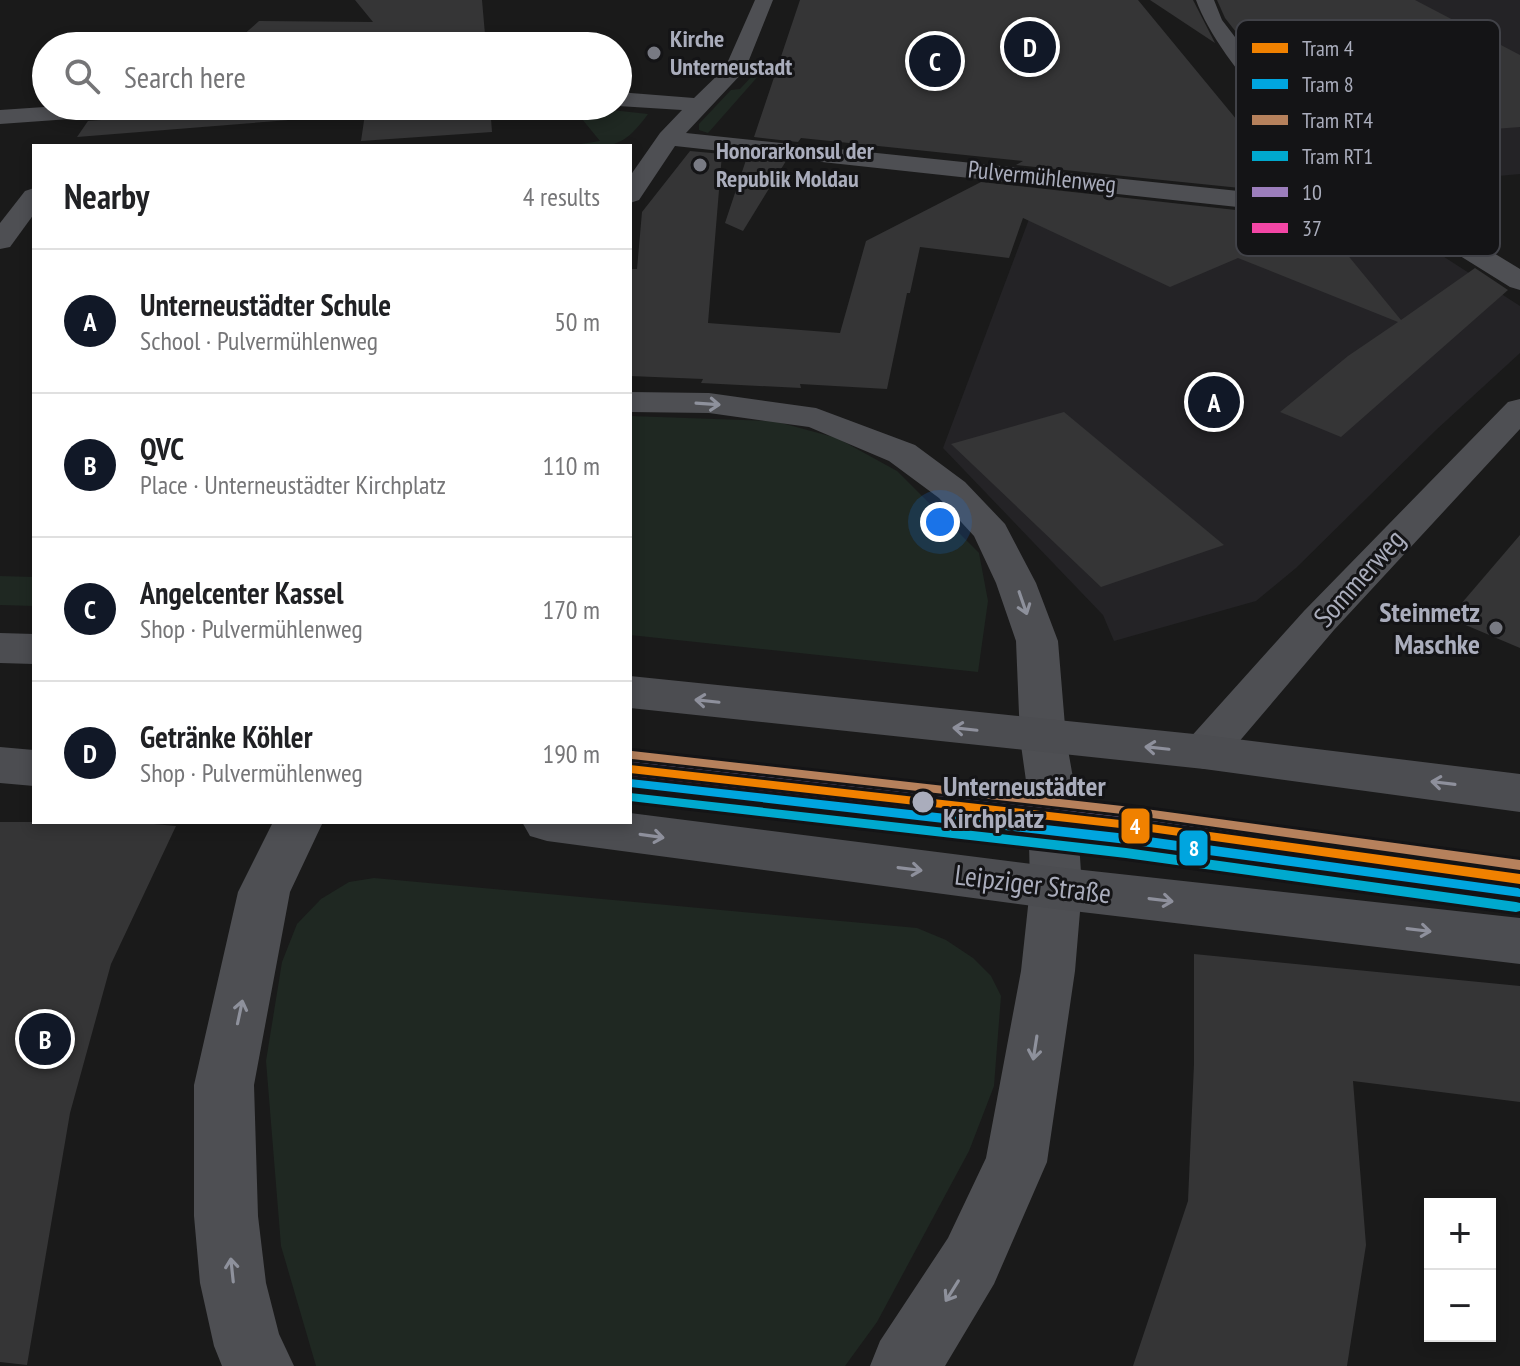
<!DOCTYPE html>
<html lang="en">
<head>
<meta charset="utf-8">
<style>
  :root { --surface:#fff; --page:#f6f6f6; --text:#202124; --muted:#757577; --line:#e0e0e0; --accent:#111827 }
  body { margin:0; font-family:"PT Sans Narrow",sans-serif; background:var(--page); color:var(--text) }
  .controls { position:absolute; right:24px; bottom:24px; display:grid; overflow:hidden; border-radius:0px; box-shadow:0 4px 12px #0003 }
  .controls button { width:72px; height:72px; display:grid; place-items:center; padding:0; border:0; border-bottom:2px solid var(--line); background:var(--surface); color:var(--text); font:40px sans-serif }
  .you { position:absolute; left:940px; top:522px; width:28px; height:28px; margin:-20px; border:6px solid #fff; border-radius:50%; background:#1a73e8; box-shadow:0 0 0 12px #1a73e833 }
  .badge { display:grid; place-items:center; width:52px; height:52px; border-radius:50%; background:var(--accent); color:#fff; font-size:26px; font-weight:700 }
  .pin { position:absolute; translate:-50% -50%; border:4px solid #fff; box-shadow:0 2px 8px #0006 }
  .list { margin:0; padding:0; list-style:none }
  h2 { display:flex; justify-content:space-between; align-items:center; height:104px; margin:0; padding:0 32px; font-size:34px }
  h2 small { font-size:26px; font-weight:400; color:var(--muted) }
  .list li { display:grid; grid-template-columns:52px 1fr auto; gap:24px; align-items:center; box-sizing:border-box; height:144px; padding:0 32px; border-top:2px solid var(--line) }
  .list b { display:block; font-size:30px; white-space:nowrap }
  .list p { margin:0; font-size:26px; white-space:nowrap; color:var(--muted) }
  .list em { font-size:26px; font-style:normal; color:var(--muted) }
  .icon { flex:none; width:44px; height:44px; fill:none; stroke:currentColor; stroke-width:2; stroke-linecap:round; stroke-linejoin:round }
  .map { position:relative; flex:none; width:1520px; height:1366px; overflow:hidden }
  .search { position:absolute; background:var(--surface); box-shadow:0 4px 12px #0003; left:32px; top:32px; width:600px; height:88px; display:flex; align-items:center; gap:20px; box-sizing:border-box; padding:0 28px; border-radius:44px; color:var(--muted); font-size:30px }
  .panel { position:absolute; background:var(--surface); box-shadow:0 4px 12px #0003; left:32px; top:144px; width:600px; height:680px; border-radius:0px }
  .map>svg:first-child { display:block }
  .built { fill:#242326 }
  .green { fill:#1f2822 }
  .building { fill:#353536 }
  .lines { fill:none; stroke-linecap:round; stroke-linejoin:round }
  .street { fill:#4e4f53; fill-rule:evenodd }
  .secondary { fill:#4c4d51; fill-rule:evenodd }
  .bus-1-casing { stroke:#141416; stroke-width:6 }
  .bus-2-casing { stroke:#141416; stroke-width:6 }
  .bus-1 { fill:#9c7ebc; fill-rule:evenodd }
  .bus-2 { fill:#f346a5; fill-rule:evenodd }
  .tram-1-casing { stroke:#141416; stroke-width:6 }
  .tram-2-casing { stroke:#141416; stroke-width:6 }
  .tram-3-casing { stroke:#141416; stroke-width:6 }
  .tram-4-casing { stroke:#141416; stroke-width:6 }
  .tram-1 { fill:#f08100; fill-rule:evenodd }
  .tram-2 { fill:#00a5df; fill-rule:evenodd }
  .tram-3 { fill:#b6815c; fill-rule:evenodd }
  .tram-4 { fill:#00a9ce; fill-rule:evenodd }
  .oneway { stroke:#8e919c }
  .oneway2 { stroke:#8e909c }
  .poi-dot { fill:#787a83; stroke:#141416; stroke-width:3 }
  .stop-dot { fill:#aaadbc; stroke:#141416; stroke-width:3 }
  .labels { text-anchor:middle; stroke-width:6; stroke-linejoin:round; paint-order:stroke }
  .far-poi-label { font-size:24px; font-weight:bold; fill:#aaadbc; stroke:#141416; text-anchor:start }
  .far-street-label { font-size:24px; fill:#aaadbc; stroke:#141416 }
  .street-label { font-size:28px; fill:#aaadbc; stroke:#141416 }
  .poi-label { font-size:28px; font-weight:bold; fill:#aaadbc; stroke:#141416; text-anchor:end }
  .stop-label { font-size:28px; font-weight:bold; fill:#aaadbc; stroke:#141416; text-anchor:start }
  .key { fill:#141416; stroke:#414248; stroke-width:2 }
  .key-label { font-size:22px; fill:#aaadbc }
  .line-badge { stroke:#141416; stroke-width:3 }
  .badge-label { font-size:22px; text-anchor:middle; font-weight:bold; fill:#fff }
</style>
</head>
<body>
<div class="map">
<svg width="1520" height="1366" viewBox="0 0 1520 1366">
  <rect width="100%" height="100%" fill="#1a1a1a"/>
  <!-- built -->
  <g class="built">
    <path d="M1226,0h294v174l-109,10 -107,-80 -72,-83z"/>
    <path d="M1040,190l361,39 119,77v47l-84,77 -140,138 -40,33 -142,40 -11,-26 -160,-167z"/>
  </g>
  <!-- green -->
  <g class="green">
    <path d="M754,74h6l-52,59 -9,-3v-6l32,-34 9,-1z"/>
    <path d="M575,106l73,8c-27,37 -37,32 -80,32l32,-5 -27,-33h-26z"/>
    <path d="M630,416l144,5 63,17 60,33 82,82 9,48 -10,71 -348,-37z"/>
    <path d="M0,576l34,1v29l-34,-1z"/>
    <path d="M374,878l543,50 29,12 27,18 18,18 10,20 -7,90 -25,65 -92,171 -32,44h-529l-35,-120 -15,-185 16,-99 15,-38 24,-25 28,-17z"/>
  </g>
  <!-- building -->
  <g class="building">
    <path d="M355,0h127l4,46h-347l2,-4 100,-5 18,-16 114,1z"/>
    <path d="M800,0h338l160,194 -282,-29 7,-4 -222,-23 -3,4 -44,-5z"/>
    <path d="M1150,0h43l22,43z"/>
    <path d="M1217,0h198l105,55v72l-159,12 -85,-56 -51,-65z"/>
    <path d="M168,106h322l2,26 -131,9 4,-27 -288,23 11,-16 66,-5z"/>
    <path d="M690,151l32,3 -14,169 132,10 26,-92 115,-59 337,37 83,101 74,-52 33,22 -167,147 -61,-25 68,-56 50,-34 -160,-64 -68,29 -147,-69 -14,40 -89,-11 -10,46h-3l-20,96 -87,-5 1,4 -100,-5 2,-4 -73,-3v-107h7l5,-57z"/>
    <path d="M747,157l39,4 -43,70 -18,-8z"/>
    <path d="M1064,412l160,133 -123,42 -150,-143z"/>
    <path d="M1520,535v113l-71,-30z"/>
    <path d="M0,822h132l44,4 -65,138 -41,149 -43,252 -27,-3z"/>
    <path d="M1194,954l326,32v116l-167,-21 13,164 -19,121h-214l55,-165 6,-137z"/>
  </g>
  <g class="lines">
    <!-- street -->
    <g class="street">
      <path d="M755,0h18l-28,70 -59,63 695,73c-13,-8 -30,-16 -42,-27 -46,-42 -122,-121 -143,-179h18l8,20 42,55 95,96 161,98v21l-10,-3 -98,-61 -737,-80 -36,54 -9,3v-27l30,-43 22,-23 -64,-4v-14l76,6 31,-30z"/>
      <path d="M59,106h106l-11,7 -154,11v-14z"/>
      <path d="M34,188v26l-24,33 -10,2v-26l25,-32z"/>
      <path d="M630,392l79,1 107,15 99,37 50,37 40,42 31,59 22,58 8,97 10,57 6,93 -7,83 -28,191 -53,122 -49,82h-75l10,-25 68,-103 38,-80 35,-187 9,-83 -2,-93 -8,-57 -4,-97 -20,-58 -22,-47 -35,-38 -50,-37 -80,-34 -100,-14 -79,-1z"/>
      <path d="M1520,399v30l-186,201 -114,134 -16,5 -16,-5 -7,-12 7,-12 116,-129 204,-209z"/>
      <path d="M273,822h50l-33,70 -36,193 4,131 8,67 13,51 15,32h-72l-8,-20 -14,-63 -6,-67v-131l44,-193z"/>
    </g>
    <!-- secondary -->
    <g class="secondary">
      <path d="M0,633l34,1v30l-34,-1z"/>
      <path d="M630,676l574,59 316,39v38l-316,-43 -574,-61z"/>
      <path d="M0,747l34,3v36l-34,-3z"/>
      <path d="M630,813l426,54 464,51v46l-464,-55 -509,-68 -17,-5 -8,-14h108z"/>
    </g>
    <defs>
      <path id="bus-1" d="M630,754l423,47 467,62v10l-467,-64 -423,-47z"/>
      <path id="bus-2" d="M630,768l421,47 467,62 2,1v8l-469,-63 -421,-47z"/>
    </defs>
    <!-- bus-1 casing -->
    <use href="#bus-1" class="bus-1-casing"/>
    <!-- bus-2 casing -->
    <use href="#bus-2" class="bus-2-casing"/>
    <!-- bus-1 -->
    <use href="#bus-1" class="bus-1"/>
    <!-- bus-2 -->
    <use href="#bus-2" class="bus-2"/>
    <defs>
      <path id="tram-1" d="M630,765l499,56 391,53v10l-391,-55 -499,-56z"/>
      <path id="tram-2" d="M630,779l497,55 391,54 2,1v8l-393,-53 -497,-57z"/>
      <path id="tram-3" d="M632,751l499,56 389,53v10l-389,-55 -499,-56 -2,-1v-6z"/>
      <path id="tram-4" d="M630,793l496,55 390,54 4,1v8l-4,1 -390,-54 -496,-57z"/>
    </defs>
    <!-- tram-1 casing -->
    <use href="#tram-1" class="tram-1-casing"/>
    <!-- tram-2 casing -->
    <use href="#tram-2" class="tram-2-casing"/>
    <!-- tram-3 casing -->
    <use href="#tram-3" class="tram-3-casing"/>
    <!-- tram-4 casing -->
    <use href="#tram-4" class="tram-4-casing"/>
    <!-- tram-1 -->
    <use href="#tram-1" class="tram-1"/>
    <!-- tram-2 -->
    <use href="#tram-2" class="tram-2"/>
    <!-- tram-3 -->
    <use href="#tram-3" class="tram-3"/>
    <!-- tram-4 -->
    <use href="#tram-4" class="tram-4"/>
  </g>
  <!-- one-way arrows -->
  <defs><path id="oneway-shaft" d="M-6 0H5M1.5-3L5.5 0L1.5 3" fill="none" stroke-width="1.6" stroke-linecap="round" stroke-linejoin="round" transform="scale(2)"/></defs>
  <g class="oneway">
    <use href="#oneway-shaft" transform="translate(708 404) rotate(4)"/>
    <use href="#oneway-shaft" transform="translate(1023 603) rotate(71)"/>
    <use href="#oneway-shaft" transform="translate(240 1012) rotate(-78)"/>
    <use href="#oneway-shaft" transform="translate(1035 1048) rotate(99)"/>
    <use href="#oneway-shaft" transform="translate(232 1270) rotate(-96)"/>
    <use href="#oneway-shaft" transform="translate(952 1291) rotate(122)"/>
  </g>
  <g class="oneway2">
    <use href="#oneway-shaft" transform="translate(707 701) rotate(-174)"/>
    <use href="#oneway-shaft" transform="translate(965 729) rotate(-174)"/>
    <use href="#oneway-shaft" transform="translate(1157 748) rotate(-174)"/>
    <use href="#oneway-shaft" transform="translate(1443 783) rotate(-173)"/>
    <use href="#oneway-shaft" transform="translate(652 836) rotate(8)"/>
    <use href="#oneway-shaft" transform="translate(910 869) rotate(7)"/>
    <use href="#oneway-shaft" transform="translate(1161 900) rotate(7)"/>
    <use href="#oneway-shaft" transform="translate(1419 930) rotate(7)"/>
  </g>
  <!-- markers -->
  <g class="poi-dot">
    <circle cx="654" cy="53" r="8"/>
    <circle cx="700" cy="165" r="8"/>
    <circle cx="1496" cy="628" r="8"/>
  </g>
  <circle class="stop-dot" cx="923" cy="802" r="12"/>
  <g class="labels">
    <!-- far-poi labels -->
    <g class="far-poi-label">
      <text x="670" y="47">Kirche<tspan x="670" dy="28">Unterneustadt</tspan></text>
      <text x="716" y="159">Honorarkonsul der<tspan x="716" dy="28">Republik Moldau</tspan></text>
    </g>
    <!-- far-street labels -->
    <g class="far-street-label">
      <text transform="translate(1042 177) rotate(6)" y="8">Pulvermühlenweg</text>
    </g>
    <!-- street labels -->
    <g class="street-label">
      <text transform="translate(1359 578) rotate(-48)" y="10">Sommerweg</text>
      <text transform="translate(1033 884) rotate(7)" y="10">Leipziger Straße</text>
    </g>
    <!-- poi labels -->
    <g class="poi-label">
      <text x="1480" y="622">Steinmetz<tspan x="1480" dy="32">Maschke</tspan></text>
    </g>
    <!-- stop labels -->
    <g class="stop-label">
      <text x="943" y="796">Unterneustädter<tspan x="943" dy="32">Kirchplatz</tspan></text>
    </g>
  </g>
  <!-- legend -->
  <rect x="1236" y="20" width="264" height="236" rx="12" class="key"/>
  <rect x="1252" y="43" width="36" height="10" fill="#f08100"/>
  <rect x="1252" y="79" width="36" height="10" fill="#00a5df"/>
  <rect x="1252" y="115" width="36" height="10" fill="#b6815c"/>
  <rect x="1252" y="151" width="36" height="10" fill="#00a9ce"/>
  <rect x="1252" y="187" width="36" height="10" fill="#9c7ebc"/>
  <rect x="1252" y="223" width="36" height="10" fill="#f346a5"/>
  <g class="key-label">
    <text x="1302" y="56">Tram 4</text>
    <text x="1302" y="92">Tram 8</text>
    <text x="1302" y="128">Tram RT4</text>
    <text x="1302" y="164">Tram RT1</text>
    <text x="1302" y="200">10</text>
    <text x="1302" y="236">37</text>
  </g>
  <g class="line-badge">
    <rect x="1120" y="807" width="31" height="38" rx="8" fill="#f08100"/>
    <rect x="1178" y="829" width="31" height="38" rx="8" fill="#00a5df"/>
  </g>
  <g class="badge-label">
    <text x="1135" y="834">4</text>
    <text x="1194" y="856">8</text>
  </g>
</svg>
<div class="controls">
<button>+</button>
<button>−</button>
</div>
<div class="you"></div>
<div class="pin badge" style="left:1214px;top:402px">A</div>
<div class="pin badge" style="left:45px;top:1039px">B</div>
<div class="pin badge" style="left:935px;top:61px">C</div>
<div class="pin badge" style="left:1030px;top:47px">D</div>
<div class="search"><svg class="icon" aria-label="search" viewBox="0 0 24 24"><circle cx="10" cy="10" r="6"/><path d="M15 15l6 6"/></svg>Search here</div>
<section class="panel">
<h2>Nearby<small>4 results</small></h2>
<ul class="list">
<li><span class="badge">A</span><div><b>Unterneustädter Schule</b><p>School · Pulvermühlenweg</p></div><em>50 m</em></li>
<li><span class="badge">B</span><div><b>QVC</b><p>Place · Unterneustädter Kirchplatz</p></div><em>110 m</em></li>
<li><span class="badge">C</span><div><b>Angelcenter Kassel</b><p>Shop · Pulvermühlenweg</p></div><em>170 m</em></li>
<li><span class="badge">D</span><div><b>Getränke Köhler</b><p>Shop · Pulvermühlenweg</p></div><em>190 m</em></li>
</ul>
</section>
</div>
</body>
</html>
